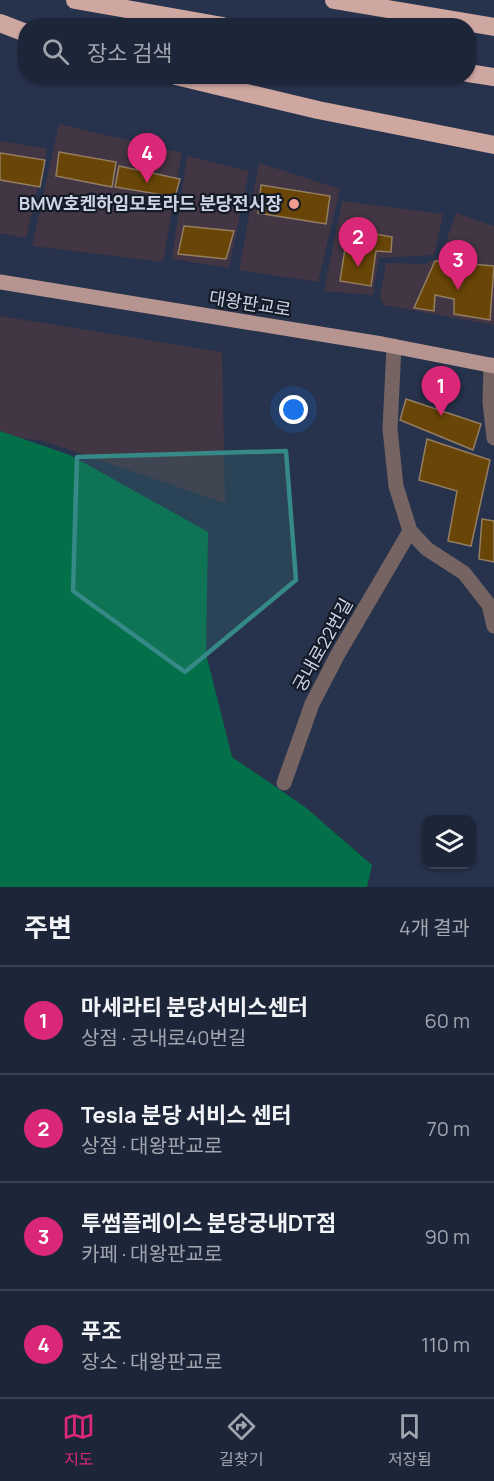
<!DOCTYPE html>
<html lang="ko">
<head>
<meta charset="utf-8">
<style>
  :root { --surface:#1d2639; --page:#252e41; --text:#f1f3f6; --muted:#a0a5ae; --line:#3b4353; --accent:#db2777 }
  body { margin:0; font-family:Manrope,"Noto Sans KR",sans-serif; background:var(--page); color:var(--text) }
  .controls { position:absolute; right:18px; bottom:18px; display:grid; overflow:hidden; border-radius:12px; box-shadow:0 2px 4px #0004 }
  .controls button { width:54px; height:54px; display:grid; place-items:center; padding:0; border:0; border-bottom:2px solid var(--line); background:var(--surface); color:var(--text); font:30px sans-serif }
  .you { position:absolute; left:294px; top:410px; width:21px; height:21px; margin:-15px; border:4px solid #fff; border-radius:50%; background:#1a73e8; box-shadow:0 0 0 9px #1a73e833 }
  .badge { display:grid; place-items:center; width:39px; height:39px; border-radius:50%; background:var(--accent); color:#fff; font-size:20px; font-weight:700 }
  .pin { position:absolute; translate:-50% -50px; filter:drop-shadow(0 2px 3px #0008) }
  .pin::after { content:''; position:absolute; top:32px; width:21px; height:18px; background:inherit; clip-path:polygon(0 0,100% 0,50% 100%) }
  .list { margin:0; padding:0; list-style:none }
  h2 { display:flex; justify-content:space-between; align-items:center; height:78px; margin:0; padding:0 24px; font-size:26px }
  h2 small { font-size:20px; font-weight:400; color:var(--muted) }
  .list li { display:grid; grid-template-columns:39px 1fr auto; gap:18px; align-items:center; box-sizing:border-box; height:108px; padding:0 24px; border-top:2px solid var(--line) }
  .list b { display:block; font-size:22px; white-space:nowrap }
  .list p { margin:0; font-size:20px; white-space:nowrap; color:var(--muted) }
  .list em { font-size:20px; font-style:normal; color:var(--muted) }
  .icon { flex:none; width:33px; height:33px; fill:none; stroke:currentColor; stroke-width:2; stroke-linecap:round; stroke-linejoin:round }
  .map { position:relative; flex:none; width:494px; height:887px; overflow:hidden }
  .search { position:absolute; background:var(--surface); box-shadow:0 2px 4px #0004; left:18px; right:18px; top:18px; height:66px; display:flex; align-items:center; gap:15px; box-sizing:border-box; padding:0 21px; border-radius:24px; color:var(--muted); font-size:22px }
  .sheet { height:510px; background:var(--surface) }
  nav { display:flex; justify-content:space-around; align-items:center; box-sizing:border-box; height:84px; border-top:2px solid var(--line); background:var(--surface); font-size:16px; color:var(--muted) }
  nav a { display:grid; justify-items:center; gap:3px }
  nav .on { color:var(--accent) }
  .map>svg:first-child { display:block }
  .commercial { fill:#433644 }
  .forest { fill:#047049 }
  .building { fill:#694507; stroke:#947e62; stroke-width:1.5 }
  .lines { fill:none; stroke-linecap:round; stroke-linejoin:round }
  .minor { stroke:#756462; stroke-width:15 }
  .major { stroke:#b6948f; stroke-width:15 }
  .highway { stroke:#cfa7a1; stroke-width:18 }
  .marked { fill:#358986; fill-opacity:0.2; stroke:#358986; stroke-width:4.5; stroke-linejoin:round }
  .poi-dot { fill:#f59c90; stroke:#151b26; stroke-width:2 }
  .labels { text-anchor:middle; stroke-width:4.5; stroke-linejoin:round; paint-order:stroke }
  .poi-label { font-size:18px; font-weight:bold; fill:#ccd3e4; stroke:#151b26; text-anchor:end }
  .street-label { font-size:18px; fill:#ccd3e4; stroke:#151b26 }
</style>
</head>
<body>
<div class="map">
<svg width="494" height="887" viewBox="0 0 494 887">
  <rect width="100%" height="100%" fill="#27324c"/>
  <!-- commercial -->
  <g class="commercial">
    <path d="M59,124l123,29 -19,109 -131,-16z"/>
    <path d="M0,141l47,8 -21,89 -26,-5z"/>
    <path d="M187,156l62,15 -20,97 -57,-9z"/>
    <path d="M259,163l81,26 -22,93 -79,-12z"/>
    <path d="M342,201l101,13 -9,41 -55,3 -6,37 -49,-4z"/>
    <path d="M456,213l38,13v99l-110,-20 -4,-7 6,-35 39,1 16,-7z"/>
    <path d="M0,316l222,36 3,151 -185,-63 -40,-3z"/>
  </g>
  <!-- forest -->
  <path class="forest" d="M0,431l70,24 138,77 -2,122 26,103 73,50 67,58 -5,22h-367z"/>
  <!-- building -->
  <g class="building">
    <path d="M59,152l57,10 -4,25 -56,-11z"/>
    <path d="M0,153l45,7 -5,27 -40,-7z"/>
    <path d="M119,166l61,13 -5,18 -60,-10z"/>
    <path d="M261,185l69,11 -4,28 -68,-11z"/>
    <path d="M184,226l50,5 -8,28 -48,-5z"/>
    <path d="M348,229l44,8 -1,15 -15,-1 -5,35 -31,-5z"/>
    <path d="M435,261l59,5 -4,54 -36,-6v-15l-19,-4 -1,16 -20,-3z"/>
    <path d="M406,399l75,25 -8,26 -73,-30z"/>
    <path d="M427,439l63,21 -19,86 -23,-5 9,-50 -38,-11z"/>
    <path d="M482,519l12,2v41l-15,-3z"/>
  </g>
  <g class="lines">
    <!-- minor -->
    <g class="minor">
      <path d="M394,346l-4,83 6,57 14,45 17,18 37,24 25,32 5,21"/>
      <path d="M491,365l-1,37 4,36"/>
      <path d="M284,783l28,-79 26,-50 72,-123"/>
    </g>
    <!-- major -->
    <path class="major" d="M0,282l382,62 112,22"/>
    <!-- highway -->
    <g class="highway">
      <path d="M75,0l148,26"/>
      <path d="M334,0l160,27"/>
      <path d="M0,23l26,10"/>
      <path d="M468,73l26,4"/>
      <path d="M176,76l142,34 176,35"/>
    </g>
  </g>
  <!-- marked area -->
  <path class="marked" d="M286,451l10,129 -111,92 -112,-81 4,-134z"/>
  <!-- markers -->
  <circle class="poi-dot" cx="294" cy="204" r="6"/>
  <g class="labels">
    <!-- poi labels -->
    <g class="poi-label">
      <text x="282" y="210">BMW호켄하임모토라드 분당전시장</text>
    </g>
    <!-- street labels -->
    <g class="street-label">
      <text transform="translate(250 304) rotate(9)" y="6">대왕판교로</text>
      <text transform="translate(323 645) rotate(-61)" y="6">궁내로22번길</text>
    </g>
  </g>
</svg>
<div class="controls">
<button><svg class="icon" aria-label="layers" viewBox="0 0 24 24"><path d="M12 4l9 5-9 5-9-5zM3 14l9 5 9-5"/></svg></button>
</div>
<div class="you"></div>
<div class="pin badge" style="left:441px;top:416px">1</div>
<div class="pin badge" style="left:358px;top:267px">2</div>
<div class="pin badge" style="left:458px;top:290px">3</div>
<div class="pin badge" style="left:147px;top:183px">4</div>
<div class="search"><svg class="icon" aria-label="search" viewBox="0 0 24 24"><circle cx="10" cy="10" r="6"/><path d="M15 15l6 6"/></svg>장소 검색</div>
</div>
<section class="sheet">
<h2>주변<small>4개 결과</small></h2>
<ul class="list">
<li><span class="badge">1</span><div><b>마세라티 분당서비스센터</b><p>상점 · 궁내로40번길</p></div><em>60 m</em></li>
<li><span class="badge">2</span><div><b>Tesla 분당 서비스 센터</b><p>상점 · 대왕판교로</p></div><em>70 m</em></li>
<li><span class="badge">3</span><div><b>투썸플레이스 분당궁내DT점</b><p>카페 · 대왕판교로</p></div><em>90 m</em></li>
<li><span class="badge">4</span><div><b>푸조</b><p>장소 · 대왕판교로</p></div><em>110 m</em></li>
</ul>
</section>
<nav>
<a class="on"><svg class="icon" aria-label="map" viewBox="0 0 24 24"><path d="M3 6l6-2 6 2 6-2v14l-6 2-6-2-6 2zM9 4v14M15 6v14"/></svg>지도</a>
<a><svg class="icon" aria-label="directions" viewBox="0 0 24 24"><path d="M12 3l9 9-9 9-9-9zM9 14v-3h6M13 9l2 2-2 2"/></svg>길찾기</a>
<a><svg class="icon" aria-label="saved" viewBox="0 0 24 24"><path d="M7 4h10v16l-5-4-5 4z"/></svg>저장됨</a>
</nav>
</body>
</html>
